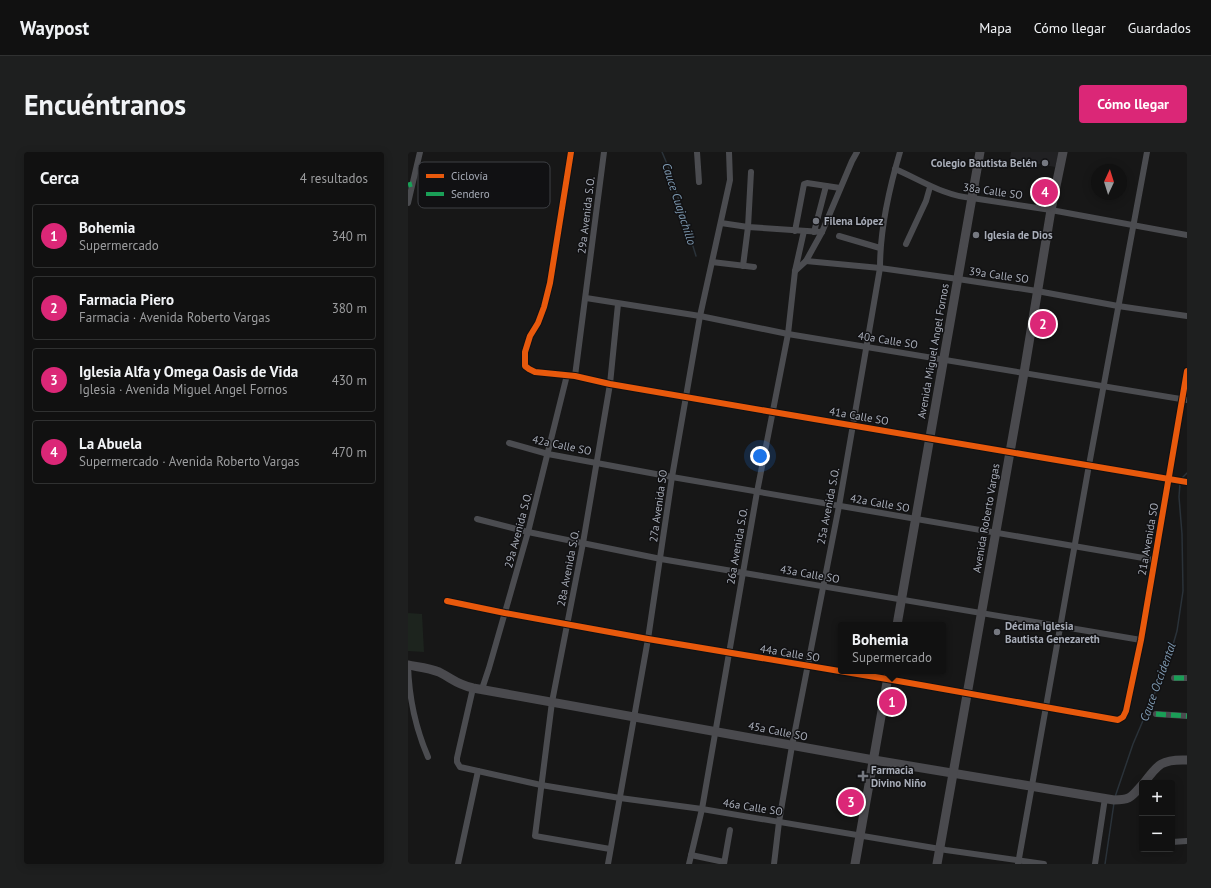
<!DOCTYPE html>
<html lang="es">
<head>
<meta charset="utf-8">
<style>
  :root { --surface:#111; --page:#1e1f1f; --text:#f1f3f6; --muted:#9c9d9f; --line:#303131; --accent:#db2777 }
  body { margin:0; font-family:"PT Sans",sans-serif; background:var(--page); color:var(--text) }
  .controls { position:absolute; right:12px; bottom:12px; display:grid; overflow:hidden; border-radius:4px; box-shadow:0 2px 10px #0003 }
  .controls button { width:36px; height:36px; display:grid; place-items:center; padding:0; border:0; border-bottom:1px solid var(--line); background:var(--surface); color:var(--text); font:20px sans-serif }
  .compass { position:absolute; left:683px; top:12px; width:36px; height:36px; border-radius:50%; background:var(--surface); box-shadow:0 2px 10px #0003; rotate:4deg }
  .you { position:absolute; left:352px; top:304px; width:14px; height:14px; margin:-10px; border:3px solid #fff; border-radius:50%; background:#1a73e8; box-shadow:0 0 0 6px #1a73e833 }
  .badge { display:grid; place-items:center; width:26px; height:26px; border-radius:50%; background:var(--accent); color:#fff; font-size:13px; font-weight:700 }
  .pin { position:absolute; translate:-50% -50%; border:2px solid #fff; box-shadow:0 1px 4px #0006 }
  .popup { position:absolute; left:430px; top:470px; width:108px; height:52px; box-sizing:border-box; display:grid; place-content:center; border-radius:4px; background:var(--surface); filter:drop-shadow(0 1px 3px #0005); font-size:13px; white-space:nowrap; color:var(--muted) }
  .popup b { font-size:15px; color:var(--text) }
  .popup::after { content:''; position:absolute; left:50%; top:100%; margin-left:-8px; border:8px solid transparent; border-top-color:var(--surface) }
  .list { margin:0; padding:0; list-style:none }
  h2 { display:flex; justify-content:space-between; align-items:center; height:52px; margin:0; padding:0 16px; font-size:17px }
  h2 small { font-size:13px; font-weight:400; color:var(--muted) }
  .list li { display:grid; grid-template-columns:26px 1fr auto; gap:12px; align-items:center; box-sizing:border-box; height:64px; margin:0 8px 8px; padding:0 8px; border:1px solid var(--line); border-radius:4px }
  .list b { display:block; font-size:15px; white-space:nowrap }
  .list p { margin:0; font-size:13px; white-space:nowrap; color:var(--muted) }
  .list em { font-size:13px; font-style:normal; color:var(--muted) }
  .map { position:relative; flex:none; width:779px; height:712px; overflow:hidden; border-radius:4px }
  header { display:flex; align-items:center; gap:24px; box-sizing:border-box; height:56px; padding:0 20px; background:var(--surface); border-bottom:1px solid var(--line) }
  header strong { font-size:19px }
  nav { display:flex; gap:22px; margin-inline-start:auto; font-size:14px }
  .intro { display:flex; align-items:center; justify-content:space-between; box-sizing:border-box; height:96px; padding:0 24px }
  h1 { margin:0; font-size:28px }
  .button { padding:10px 18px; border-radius:4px; background:var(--accent); color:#fff; font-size:14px; font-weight:700 }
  main { display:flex; gap:24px; padding:0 24px }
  aside { flex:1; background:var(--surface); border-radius:4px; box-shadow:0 2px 10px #0003 }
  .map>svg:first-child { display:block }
  .built { fill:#212123 }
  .green { fill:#1d241e }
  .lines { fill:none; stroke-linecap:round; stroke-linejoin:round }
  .stream { stroke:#2a3239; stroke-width:1.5 }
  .street { stroke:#4b4c50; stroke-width:6 }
  .secondary { stroke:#4a4a4e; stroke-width:9 }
  .quiet { stroke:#1a9f57; stroke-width:5; stroke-dasharray:10 5; stroke-linecap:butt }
  .cycleway-casing { stroke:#111113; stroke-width:8 }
  .cycleway { stroke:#e8590c; stroke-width:6 }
  .poi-dot { fill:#757880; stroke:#111113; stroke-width:1.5 }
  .labels { text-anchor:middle; stroke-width:3; stroke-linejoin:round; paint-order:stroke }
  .poi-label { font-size:11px; font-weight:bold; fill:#a8adb8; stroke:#111113; text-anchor:start }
  .street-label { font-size:11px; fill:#a8adb8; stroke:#111113 }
  .water-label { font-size:12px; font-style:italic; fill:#7f9bb3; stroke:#111113 }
  .key { fill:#111113; stroke:#3e4045; stroke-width:1 }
  .key-label { font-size:11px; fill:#a8adb8 }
</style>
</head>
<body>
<header>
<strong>Waypost</strong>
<nav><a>Mapa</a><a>Cómo llegar</a><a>Guardados</a></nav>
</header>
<div class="intro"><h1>Encuéntranos</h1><a class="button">Cómo llegar</a></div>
<main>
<aside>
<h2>Cerca<small>4 resultados</small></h2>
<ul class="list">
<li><span class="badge">1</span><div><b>Bohemia</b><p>Supermercado</p></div><em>340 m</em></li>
<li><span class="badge">2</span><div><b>Farmacia Piero</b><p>Farmacia · Avenida Roberto Vargas</p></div><em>380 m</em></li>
<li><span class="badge">3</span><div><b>Iglesia Alfa y Omega Oasis de Vida</b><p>Iglesia · Avenida Miguel Angel Fornos</p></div><em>430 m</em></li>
<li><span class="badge">4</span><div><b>La Abuela</b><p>Supermercado · Avenida Roberto Vargas</p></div><em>470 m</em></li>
</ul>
</aside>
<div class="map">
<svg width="779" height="712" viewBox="0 0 779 712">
  <rect width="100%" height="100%" fill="#171717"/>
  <!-- built -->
  <path class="built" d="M603,0h48l-4,15 -45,-9z"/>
  <!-- green -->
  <path class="green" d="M0,461l14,1 2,38 -16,-1z"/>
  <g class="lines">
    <!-- stream -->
    <g class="stream">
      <path d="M254,0l8,19 26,85"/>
      <path d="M773,327l6,-6"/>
      <path d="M707,645l18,-53 35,-82 9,-31 6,-40 -1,-57 -3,-37 1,-14"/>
      <path d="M697,712l9,-61"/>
    </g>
    <!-- street -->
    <g class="street">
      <path d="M163,0l-21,131 -6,24 -6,16 -8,13 -5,16v14l4,3 6,3 40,4 35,8 163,28 414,70"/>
      <path d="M289,0l2,30"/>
      <path d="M487,17c26,11 49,27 77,29l79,12 136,25"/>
      <path d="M0,51l12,-51"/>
      <path d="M313,71l27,4 74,5"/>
      <path d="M387,79l9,-47 3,-1 33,5"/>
      <path d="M406,80l12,-46"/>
      <path d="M431,84l41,12"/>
      <path d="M498,92l20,-43 4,-14"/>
      <path d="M398,109l74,7 78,11 79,12 81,15 69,10"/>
      <path d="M304,110l42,5"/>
      <path d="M335,114l5,-39 3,-55"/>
      <path d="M387,119l11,-10 16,-29 30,-71 5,-9"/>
      <path d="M178,146l114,18 88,18 399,66"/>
      <path d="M167,224l29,-224"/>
      <path d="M101,291l39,11 124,23 483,83"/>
      <path d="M69,367l51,13 133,27 480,81"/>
      <path d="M39,449l58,12 143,26 239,40 231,41 5,-3 3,-6 15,-71 46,-269"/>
      <path d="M0,513c1,33 7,62 20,92"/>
      <path d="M766,526h13"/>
      <path d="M65,536l-16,70v4l3,5 81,18 79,13 82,11 244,41 98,14"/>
      <path d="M74,537l7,-21 39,-136 39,-157"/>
      <path d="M748,562l31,2"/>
      <path d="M764,690l15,-1"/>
      <path d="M202,697l-75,-13 17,-134 31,-159 27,-159 8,-80"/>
      <path d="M283,703l33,7"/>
      <path d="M50,712l20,-93"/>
      <path d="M200,712l40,-225 24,-162 28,-161 30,-136 -1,-28"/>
      <path d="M281,712l13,-55 55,-317 31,-158 7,-63 9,-40"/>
      <path d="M316,712l6,-34"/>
      <path d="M366,712l5,-42 13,-76 47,-240 41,-238c0,-39 9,-79 20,-116"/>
      <path d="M610,712l71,-399 58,-313"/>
      <path d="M687,712l10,-66"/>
    </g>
    <!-- secondary -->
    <g class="secondary">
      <path d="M489,473l83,-473"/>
      <path d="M0,513c10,2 21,3 31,7 14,7 17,12 34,16l395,71 246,41c17,0 17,-3 28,-15"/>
      <path d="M736,631c14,-19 18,-24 43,-23"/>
      <path d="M447,712l34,-193"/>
      <path d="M529,712l87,-491 27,-163 12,-58"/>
    </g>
    <!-- quiet -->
    <g class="quiet">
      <path d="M0,33l4,-1"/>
      <path d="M766,526h13"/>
      <path d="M748,562l31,2"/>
    </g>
    <defs>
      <g id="cycleway">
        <path d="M163,0l-21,131 -6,24 -6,16 -8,13 -5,16v14l4,3 6,3 40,4 35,8 163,28 414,70"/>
        <path d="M39,449l58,12 143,26 239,40 231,41 5,-3 3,-6 15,-71 46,-269"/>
      </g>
    </defs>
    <!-- cycleway casing -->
    <use href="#cycleway" class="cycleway-casing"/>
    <!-- cycleway -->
    <use href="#cycleway" class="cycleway"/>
  </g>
  <!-- markers -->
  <g class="poi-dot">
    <circle cx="637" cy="11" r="4"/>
    <circle cx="408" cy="69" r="4"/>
    <circle cx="568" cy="83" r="4"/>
    <circle cx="589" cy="480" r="4"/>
    <path d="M453 618h4v4h4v4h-4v4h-4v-4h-4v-4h4z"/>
  </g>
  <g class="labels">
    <!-- poi labels -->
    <g class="poi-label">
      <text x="629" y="15" text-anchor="end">Colegio Bautista Belén</text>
      <text x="416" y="73">Filena López</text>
      <text x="576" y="87">Iglesia de Dios</text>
      <text x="597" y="478">Décima Iglesia<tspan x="597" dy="13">Bautista Genezareth</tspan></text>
      <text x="463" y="622">Farmacia<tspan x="463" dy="13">Divino Niño</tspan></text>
    </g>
    <!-- street labels -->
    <g class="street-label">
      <text transform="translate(585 39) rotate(8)" y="4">38a Calle SO</text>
      <text transform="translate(178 63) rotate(-83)" y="4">29a Avenida S.O.</text>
      <text transform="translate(591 123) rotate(8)" y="4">39a Calle SO</text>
      <text transform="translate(480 188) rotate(9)" y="4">40a Calle SO</text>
      <text transform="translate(525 199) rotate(-80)" y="4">Avenida Miguel Angel Fornos</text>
      <text transform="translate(451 264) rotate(10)" y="4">41a Calle SO</text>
      <text transform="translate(154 293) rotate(12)" y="4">42a Calle SO</text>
      <text transform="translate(472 351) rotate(10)" y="4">42a Calle SO</text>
      <text transform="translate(250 354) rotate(-82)" y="4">27a Avenida SO</text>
      <text transform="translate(420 354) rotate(-79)" y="4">25a Avenida S.O.</text>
      <text transform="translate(578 366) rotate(-80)" y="4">Avenida Roberto Vargas</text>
      <text transform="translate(110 378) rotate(-75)" y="4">29a Avenida S.O.</text>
      <text transform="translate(740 387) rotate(-80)" y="4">21a Avenida SO</text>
      <text transform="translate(329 394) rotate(-80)" y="4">26a Avenida S.O.</text>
      <text transform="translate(160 416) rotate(-79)" y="4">28a Avenida S.O.</text>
      <text transform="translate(402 422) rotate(10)" y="4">43a Calle SO</text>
      <text transform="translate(382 501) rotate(9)" y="4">44a Calle SO</text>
      <text transform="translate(370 579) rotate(11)" y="4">45a Calle SO</text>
      <text transform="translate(345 655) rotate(9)" y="4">46a Calle SO</text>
    </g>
    <!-- water labels -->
    <g class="water-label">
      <text transform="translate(271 52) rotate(72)" y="4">Cauce Cuajachillo</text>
      <text transform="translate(750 530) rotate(-70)" y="4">Cauce Occidental</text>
    </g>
  </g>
  <!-- legend -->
  <rect x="10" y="10" width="132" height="46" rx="6" class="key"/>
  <rect x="18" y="22" width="18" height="4" fill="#e8590c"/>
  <rect x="18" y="40" width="18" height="4" fill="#1a9f57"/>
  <g class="key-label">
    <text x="43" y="28">Ciclovía</text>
    <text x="43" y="46">Sendero</text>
  </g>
</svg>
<div class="controls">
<button>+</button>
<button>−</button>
</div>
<svg class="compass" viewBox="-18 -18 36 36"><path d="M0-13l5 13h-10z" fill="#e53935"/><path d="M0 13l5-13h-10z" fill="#9c9d9f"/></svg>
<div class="you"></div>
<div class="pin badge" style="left:484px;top:550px">1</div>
<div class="popup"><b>Bohemia</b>Supermercado</div>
<div class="pin badge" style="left:635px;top:172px">2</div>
<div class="pin badge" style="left:443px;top:650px">3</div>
<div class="pin badge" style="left:637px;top:40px">4</div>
</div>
</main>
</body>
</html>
